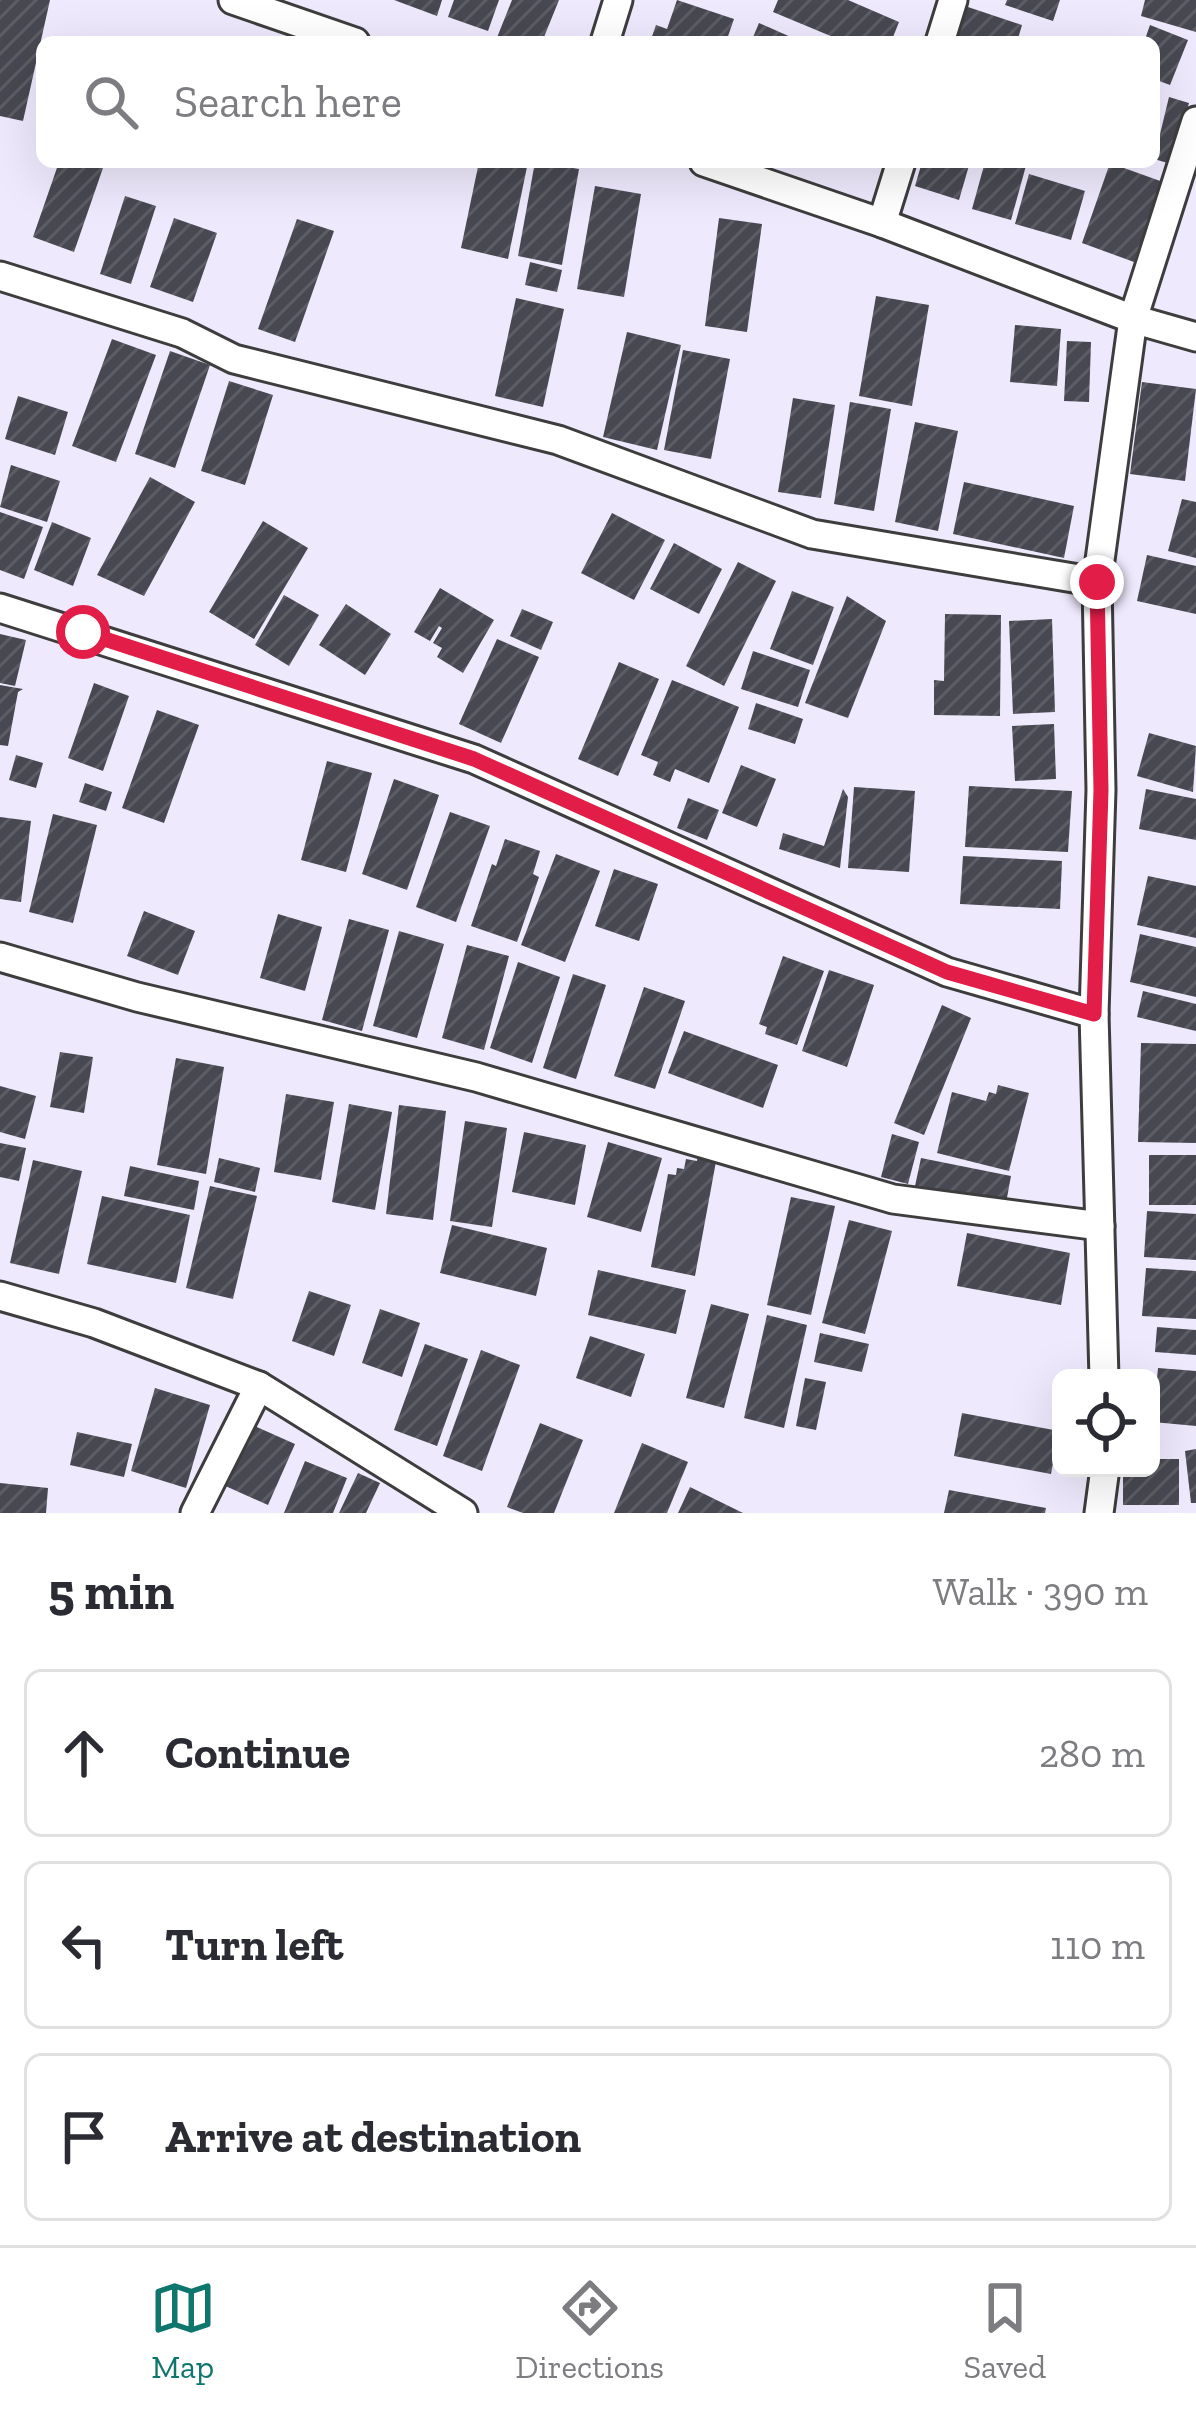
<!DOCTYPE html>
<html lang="en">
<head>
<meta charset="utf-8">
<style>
  :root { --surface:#fff; --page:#f2f2f3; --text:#2b2b33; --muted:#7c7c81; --line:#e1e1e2; --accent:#0f766e }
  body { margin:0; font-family:"Zilla Slab",serif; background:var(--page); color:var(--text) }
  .controls { position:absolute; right:36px; bottom:36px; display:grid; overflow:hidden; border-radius:18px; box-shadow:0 12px 48px #0002 }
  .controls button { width:108px; height:108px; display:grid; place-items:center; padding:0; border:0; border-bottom:3px solid var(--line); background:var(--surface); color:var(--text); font:60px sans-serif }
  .stop { position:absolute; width:36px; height:36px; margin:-27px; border:9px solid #e11d48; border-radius:50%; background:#fff }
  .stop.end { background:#e11d48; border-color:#fff; box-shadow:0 3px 12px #0008 }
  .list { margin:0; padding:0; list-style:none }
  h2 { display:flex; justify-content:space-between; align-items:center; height:156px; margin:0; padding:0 48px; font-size:51px }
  h2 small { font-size:39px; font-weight:400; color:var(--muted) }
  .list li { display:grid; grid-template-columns:78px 1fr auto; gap:36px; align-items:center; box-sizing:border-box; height:168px; margin:0 24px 24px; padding:0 24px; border:3px solid var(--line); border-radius:18px }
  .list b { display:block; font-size:45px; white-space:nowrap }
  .list em { font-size:39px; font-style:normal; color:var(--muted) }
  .icon { flex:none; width:66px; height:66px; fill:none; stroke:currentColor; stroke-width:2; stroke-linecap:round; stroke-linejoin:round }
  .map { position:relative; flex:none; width:1196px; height:1513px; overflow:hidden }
  .search { position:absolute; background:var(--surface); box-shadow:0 12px 48px #0002; left:36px; right:36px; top:36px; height:132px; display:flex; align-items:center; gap:30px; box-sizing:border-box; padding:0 42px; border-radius:18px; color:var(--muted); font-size:45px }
  .sheet { height:732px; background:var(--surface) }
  nav { display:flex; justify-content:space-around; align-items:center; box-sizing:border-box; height:168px; border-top:3px solid var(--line); background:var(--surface); font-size:33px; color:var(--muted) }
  nav a { display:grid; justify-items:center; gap:6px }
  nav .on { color:var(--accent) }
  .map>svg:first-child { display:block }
  .building { fill:url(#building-hatch) }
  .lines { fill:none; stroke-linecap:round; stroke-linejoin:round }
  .minor-casing { stroke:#3d3d3d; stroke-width:33 }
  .minor { stroke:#fff; stroke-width:27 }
  .route { stroke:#e11d48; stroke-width:15 }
</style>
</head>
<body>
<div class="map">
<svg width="1196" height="1513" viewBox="0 0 1196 1513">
  <defs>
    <pattern id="building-hatch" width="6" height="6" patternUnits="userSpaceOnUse" patternTransform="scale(3)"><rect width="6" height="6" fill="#474851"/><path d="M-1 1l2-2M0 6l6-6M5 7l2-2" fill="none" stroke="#5d5e65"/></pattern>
  </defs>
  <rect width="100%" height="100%" fill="#efe9fd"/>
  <!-- building -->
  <g class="building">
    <path d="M0,0h50l-27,121 -23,-5z"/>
    <path d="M394,0h48l-5,16z"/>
    <path d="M454,0h45l-11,31 -40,-14z"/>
    <path d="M512,0h47l-17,42 -46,-2z"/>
    <path d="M677,0l57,19 -8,23h-76l6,-17 11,4z"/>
    <path d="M778,0h70l51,22 -8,20 -16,-5 -2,5h-28l-72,-30z"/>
    <path d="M1007,0h53l-7,21 -48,-16z"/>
    <path d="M1145,0h51v32l-55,-16z"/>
    <path d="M962,5l60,20 -5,17h-67z"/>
    <path d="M759,23l43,19h-51z"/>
    <path d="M1150,25l38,15 -18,45 -16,-6v-37h-10z"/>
    <path d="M1169,97l20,6 -18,61 -17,-5z"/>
    <path d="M59,162h46l-31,90 -41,-15z"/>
    <path d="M479,162h49l-20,97 -47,-11z"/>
    <path d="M535,162l44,7 -17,96 -44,-9z"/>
    <path d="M922,162h48l-11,38 -44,-14z"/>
    <path d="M985,162h42l-16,58 -39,-11z"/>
    <path d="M1110,163l53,19 -29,80 -52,-19z"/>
    <path d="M1029,174l56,17 -14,49 -56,-16z"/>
    <path d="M595,186l46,8 -17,103 -47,-8z"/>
    <path d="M125,196l31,10 -25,78 -31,-10z"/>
    <path d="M174,218l43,15 -24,69 -43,-15z"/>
    <path d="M719,218l43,6 -15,108 -42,-6z"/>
    <path d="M297,219l37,12 -39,111 -37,-13z"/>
    <path d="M530,262l32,8 -5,22 -32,-7z"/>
    <path d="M876,296l53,9 -17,101 -53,-10z"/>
    <path d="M516,298l48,11 -21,98 -48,-11z"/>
    <path d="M1015,325l46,4 -4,57 -47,-4z"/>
    <path d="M627,332l54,13 -24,105 -54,-13z"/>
    <path d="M112,339l44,16 -40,107 -44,-16z"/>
    <path d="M1067,341l24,1 -2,60 -25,-1z"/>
    <path d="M683,350l47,9 -19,100 -47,-9z"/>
    <path d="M170,351l40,14 -35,103 -40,-14z"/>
    <path d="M229,381l44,14 -28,90 -44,-14z"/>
    <path d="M1142,382l54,7 -11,92 -55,-7z"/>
    <path d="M18,396l50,16 -13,43 -50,-16z"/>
    <path d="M793,398l42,7 -14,93 -43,-6z"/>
    <path d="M850,402l41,7 -17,102 -40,-7z"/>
    <path d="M915,422l43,9 -20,100 -43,-9z"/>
    <path d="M11,465l49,16 -13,41 -47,-15z"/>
    <path d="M150,477l45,25 -51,94 -47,-21z"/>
    <path d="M964,482l110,24 -10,52 -111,-24z"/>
    <path d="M1182,499l14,3v56l-28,-7z"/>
    <path d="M0,512l43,15 -19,52 -24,-9z"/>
    <path d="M612,513l53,27 -31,60 -53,-27z"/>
    <path d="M263,521l45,27 -54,91 -45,-27z"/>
    <path d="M52,522l39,16 -18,48 -39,-16z"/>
    <path d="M674,543l48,26 -23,45 -49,-25z"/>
    <path d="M1147,555l49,11v48l-59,-13z"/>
    <path d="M738,562l38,19 -52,105 -38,-20z"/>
    <path d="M440,588l54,32 -31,53 -26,-16 5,-9 -9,-5 9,-15 -3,-2 -9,15 -16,-9z"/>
    <path d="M792,591l42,16 -21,58 -43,-16z"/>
    <path d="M284,595l35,20 -30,51 -34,-21z"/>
    <path d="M847,596l39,25 -38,97 -43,-15z"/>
    <path d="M346,604l45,30 -26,41 -46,-30z"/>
    <path d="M522,609l31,13 -12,28 -31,-14z"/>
    <path d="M945,614l56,1 -1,101 -66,-1v-35l10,1z"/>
    <path d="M1052,619l3,93 -42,2 -4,-93z"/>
    <path d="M0,634l26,6 -11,46 -15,-3z"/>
    <path d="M497,639l42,18 -38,86 -42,-19z"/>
    <path d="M753,651l57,19 -12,37 -57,-18z"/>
    <path d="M619,662l40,17 -41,97 -40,-17z"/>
    <path d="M672,680l67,27 -30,76 -34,-14 -5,13 -17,-7 5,-13 -17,-7z"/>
    <path d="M94,683l35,13 -26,75 -35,-13z"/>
    <path d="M0,685l23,4 -5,3 -10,54 -8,-1z"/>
    <path d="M756,703l47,16 -8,25 -47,-15z"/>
    <path d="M157,710l42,15 -35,98 -42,-15z"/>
    <path d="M1054,724l2,55 -41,2 -3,-55z"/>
    <path d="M1149,733l47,13 -3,46 -56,-16z"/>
    <path d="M16,755l27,8 -7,25 -27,-8z"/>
    <path d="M327,761l45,12 -26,99 -45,-12z"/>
    <path d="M741,765l35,14 -19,48 -35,-14z"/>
    <path d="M394,779l45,16 -32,95 -45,-16z"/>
    <path d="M85,783l27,9 -6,19 -27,-9z"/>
    <path d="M969,786l103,5 -4,61 -103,-5z"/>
    <path d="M854,787l61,4 -6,81 -61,-4z"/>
    <path d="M843,789l5,8 -8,71 -61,-19 4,-16 41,13z"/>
    <path d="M1146,789l50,10v41l-57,-11z"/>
    <path d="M688,798l31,12 -12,30 -30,-12z"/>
    <path d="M450,812l40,14 -34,96 -40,-15z"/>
    <path d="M53,814l44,11 -24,98 -44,-11z"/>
    <path d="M0,817l31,4 -10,81 -21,-3z"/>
    <path d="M505,839l35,12 -7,23 6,3 -22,65 -46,-16 21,-62 4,2z"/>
    <path d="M556,854l44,17 -35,91 -44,-17z"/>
    <path d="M963,856l99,5 -2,48 -100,-5z"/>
    <path d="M614,869l44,15 -19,57 -44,-15z"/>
    <path d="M1148,876l48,10v52l-59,-13z"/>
    <path d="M144,911l51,20 -17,44 -51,-19z"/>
    <path d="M278,914l44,13 -17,64 -45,-13z"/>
    <path d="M349,919l40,11 -27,101 -40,-11z"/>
    <path d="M399,931l45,13 -27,94 -44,-12z"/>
    <path d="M1140,934l56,13v50l-66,-15z"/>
    <path d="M467,945l42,11 -25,94 -42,-12z"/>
    <path d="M783,956l41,15 -27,74 -32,-11 2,-7 -8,-3z"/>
    <path d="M518,962l42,15 -28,86 -42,-15z"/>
    <path d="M829,970l45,15 -27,82 -45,-16z"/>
    <path d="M573,974l33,11 -30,94 -33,-11z"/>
    <path d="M644,987l41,14 -30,88 -41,-13z"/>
    <path d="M1143,991l53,13v27l-59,-14z"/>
    <path d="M942,1005l29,13 -47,117 -30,-12z"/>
    <path d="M684,1031l94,34 -15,43 -95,-35z"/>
    <path d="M1141,1043l55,1v99l-58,-1z"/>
    <path d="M60,1052l33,5 -9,56 -34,-6z"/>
    <path d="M176,1058l48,9 -18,107 -49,-9z"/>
    <path d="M998,1085l31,8 -20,78 -72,-18 15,-61 34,9 3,-9 7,2z"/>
    <path d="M0,1086l36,10 -11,43 -25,-7z"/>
    <path d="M286,1094l48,8 -13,78 -47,-8z"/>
    <path d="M349,1104l43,8 -17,98 -43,-8z"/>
    <path d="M399,1105l47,6 -13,109 -47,-6z"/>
    <path d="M465,1121l42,7 -15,99 -42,-6z"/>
    <path d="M524,1132l62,13 -11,60 -63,-13z"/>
    <path d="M892,1134l27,8 -11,42 -27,-7z"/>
    <path d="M608,1142l54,16 -21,74 -54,-15z"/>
    <path d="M0,1143l26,5 -7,33 -19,-4z"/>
    <path d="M698,1153l19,3 -22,120 -44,-9 17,-93 8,1 1,-7 7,1 2,-10 11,2z"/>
    <rect x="1149" y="1155" width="47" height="50"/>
    <path d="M219,1158l41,10 -5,24 -41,-10z"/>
    <path d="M921,1158l90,18 -5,27 -91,-17z"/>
    <path d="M33,1160l49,11 -23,103 -49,-11z"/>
    <path d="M130,1166l69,15 -5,29 -70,-14z"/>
    <path d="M210,1186l47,10 -24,103 -47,-11z"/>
    <path d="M102,1196l88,19 -14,68 -89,-19z"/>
    <path d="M791,1197l44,9 -24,109 -44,-10z"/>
    <path d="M1147,1211l49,3v46l-52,-3z"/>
    <path d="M849,1220l43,11 -27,103 -43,-11z"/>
    <path d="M452,1225l95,23 -11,48 -96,-23z"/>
    <path d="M967,1233l103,20 -9,52 -104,-19z"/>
    <path d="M1146,1268l50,3v48l-54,-3z"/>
    <path d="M598,1270l88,20 -10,44 -88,-19z"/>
    <path d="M309,1291l42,14 -17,51 -42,-15z"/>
    <path d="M711,1304l38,10 -25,94 -38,-10z"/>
    <path d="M380,1309l40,14 -18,54 -40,-14z"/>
    <path d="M767,1315l40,10 -23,103 -40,-10z"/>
    <path d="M1157,1327l39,3v25l-41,-3z"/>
    <path d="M820,1333l49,11 -7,28 -48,-10z"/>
    <path d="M590,1336l55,18 -14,43 -55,-19z"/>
    <path d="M425,1344l43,15 -31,87 -43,-16z"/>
    <path d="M481,1350l39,15 -38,106 -39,-15z"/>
    <path d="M1158,1368l38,3v55l-43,-4z"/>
    <path d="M805,1378l21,4 -10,48 -20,-4z"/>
    <path d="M155,1388l55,17 -24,83 -55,-17z"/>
    <path d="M962,1413l97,18 -8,43 -97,-18z"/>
    <path d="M248,1423l47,21 -27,61 -47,-21z"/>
    <path d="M540,1423l43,17 -29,73h-31l-16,-6z"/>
    <path d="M77,1432l55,12 -8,33 -54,-12z"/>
    <path d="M642,1443l46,19 -21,51h-53z"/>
    <path d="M1196,1449v54h-5l-6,-52z"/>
    <path d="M1151,1459h28v46h-56v-37h28z"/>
    <path d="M305,1461l42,17 -14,35h-49z"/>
    <path d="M358,1473l22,10 -14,30h-27z"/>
    <path d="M0,1483l48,5 -2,25h-46z"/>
    <path d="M690,1487l53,26h-65z"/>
    <path d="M949,1490l97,18 -1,5h-101z"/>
  </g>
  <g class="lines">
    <defs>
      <g id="minor">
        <path d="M233,0l122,42"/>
        <path d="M605,42l13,-42"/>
        <path d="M940,42l13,-42"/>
        <path d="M704,162l178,61 251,96 63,18"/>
        <path d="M882,223l19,-61"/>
        <path d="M0,276l182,57 52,26 324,81 254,94 285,48"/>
        <path d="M0,608l474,151 473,213 147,42"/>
        <path d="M0,957l137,40 339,80 417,122 207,27"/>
        <path d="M0,1296l94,27 165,63 204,127"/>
        <path d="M1104,1378l-10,-364 7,-224 -4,-208 36,-263 63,-198"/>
        <path d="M195,1513l64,-127"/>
        <path d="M1099,1513l6,-45"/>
      </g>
    </defs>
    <!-- minor casing -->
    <use href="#minor" class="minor-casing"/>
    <!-- minor -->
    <use href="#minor" class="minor"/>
  </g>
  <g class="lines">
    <!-- route -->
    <path class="route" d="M83,632l391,127 473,213 147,42 7,-224 -4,-208"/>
  </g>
</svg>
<div class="controls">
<button><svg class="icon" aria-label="locate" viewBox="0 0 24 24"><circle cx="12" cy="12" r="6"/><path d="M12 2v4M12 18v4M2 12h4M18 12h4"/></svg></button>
</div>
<div class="stop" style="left:83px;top:632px"></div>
<div class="stop end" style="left:1097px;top:582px"></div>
<div class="search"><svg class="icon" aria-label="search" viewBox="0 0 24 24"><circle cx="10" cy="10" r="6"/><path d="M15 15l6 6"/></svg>Search here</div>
</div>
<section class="sheet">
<h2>5 min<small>Walk · 390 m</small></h2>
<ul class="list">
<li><svg class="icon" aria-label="ahead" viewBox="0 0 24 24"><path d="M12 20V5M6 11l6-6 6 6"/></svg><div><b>Continue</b></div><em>280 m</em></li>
<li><svg class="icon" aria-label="left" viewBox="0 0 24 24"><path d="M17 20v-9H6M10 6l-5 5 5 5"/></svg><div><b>Turn left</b></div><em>110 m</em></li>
<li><svg class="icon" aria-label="arrive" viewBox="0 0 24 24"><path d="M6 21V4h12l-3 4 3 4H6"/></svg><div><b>Arrive at destination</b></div></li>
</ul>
</section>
<nav>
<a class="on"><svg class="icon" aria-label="map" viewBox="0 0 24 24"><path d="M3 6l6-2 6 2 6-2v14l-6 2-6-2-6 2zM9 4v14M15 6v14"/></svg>Map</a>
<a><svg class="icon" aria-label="directions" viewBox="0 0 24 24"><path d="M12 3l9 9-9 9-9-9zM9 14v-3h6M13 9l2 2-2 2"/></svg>Directions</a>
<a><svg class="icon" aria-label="saved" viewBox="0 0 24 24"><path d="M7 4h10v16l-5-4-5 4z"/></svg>Saved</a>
</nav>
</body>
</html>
